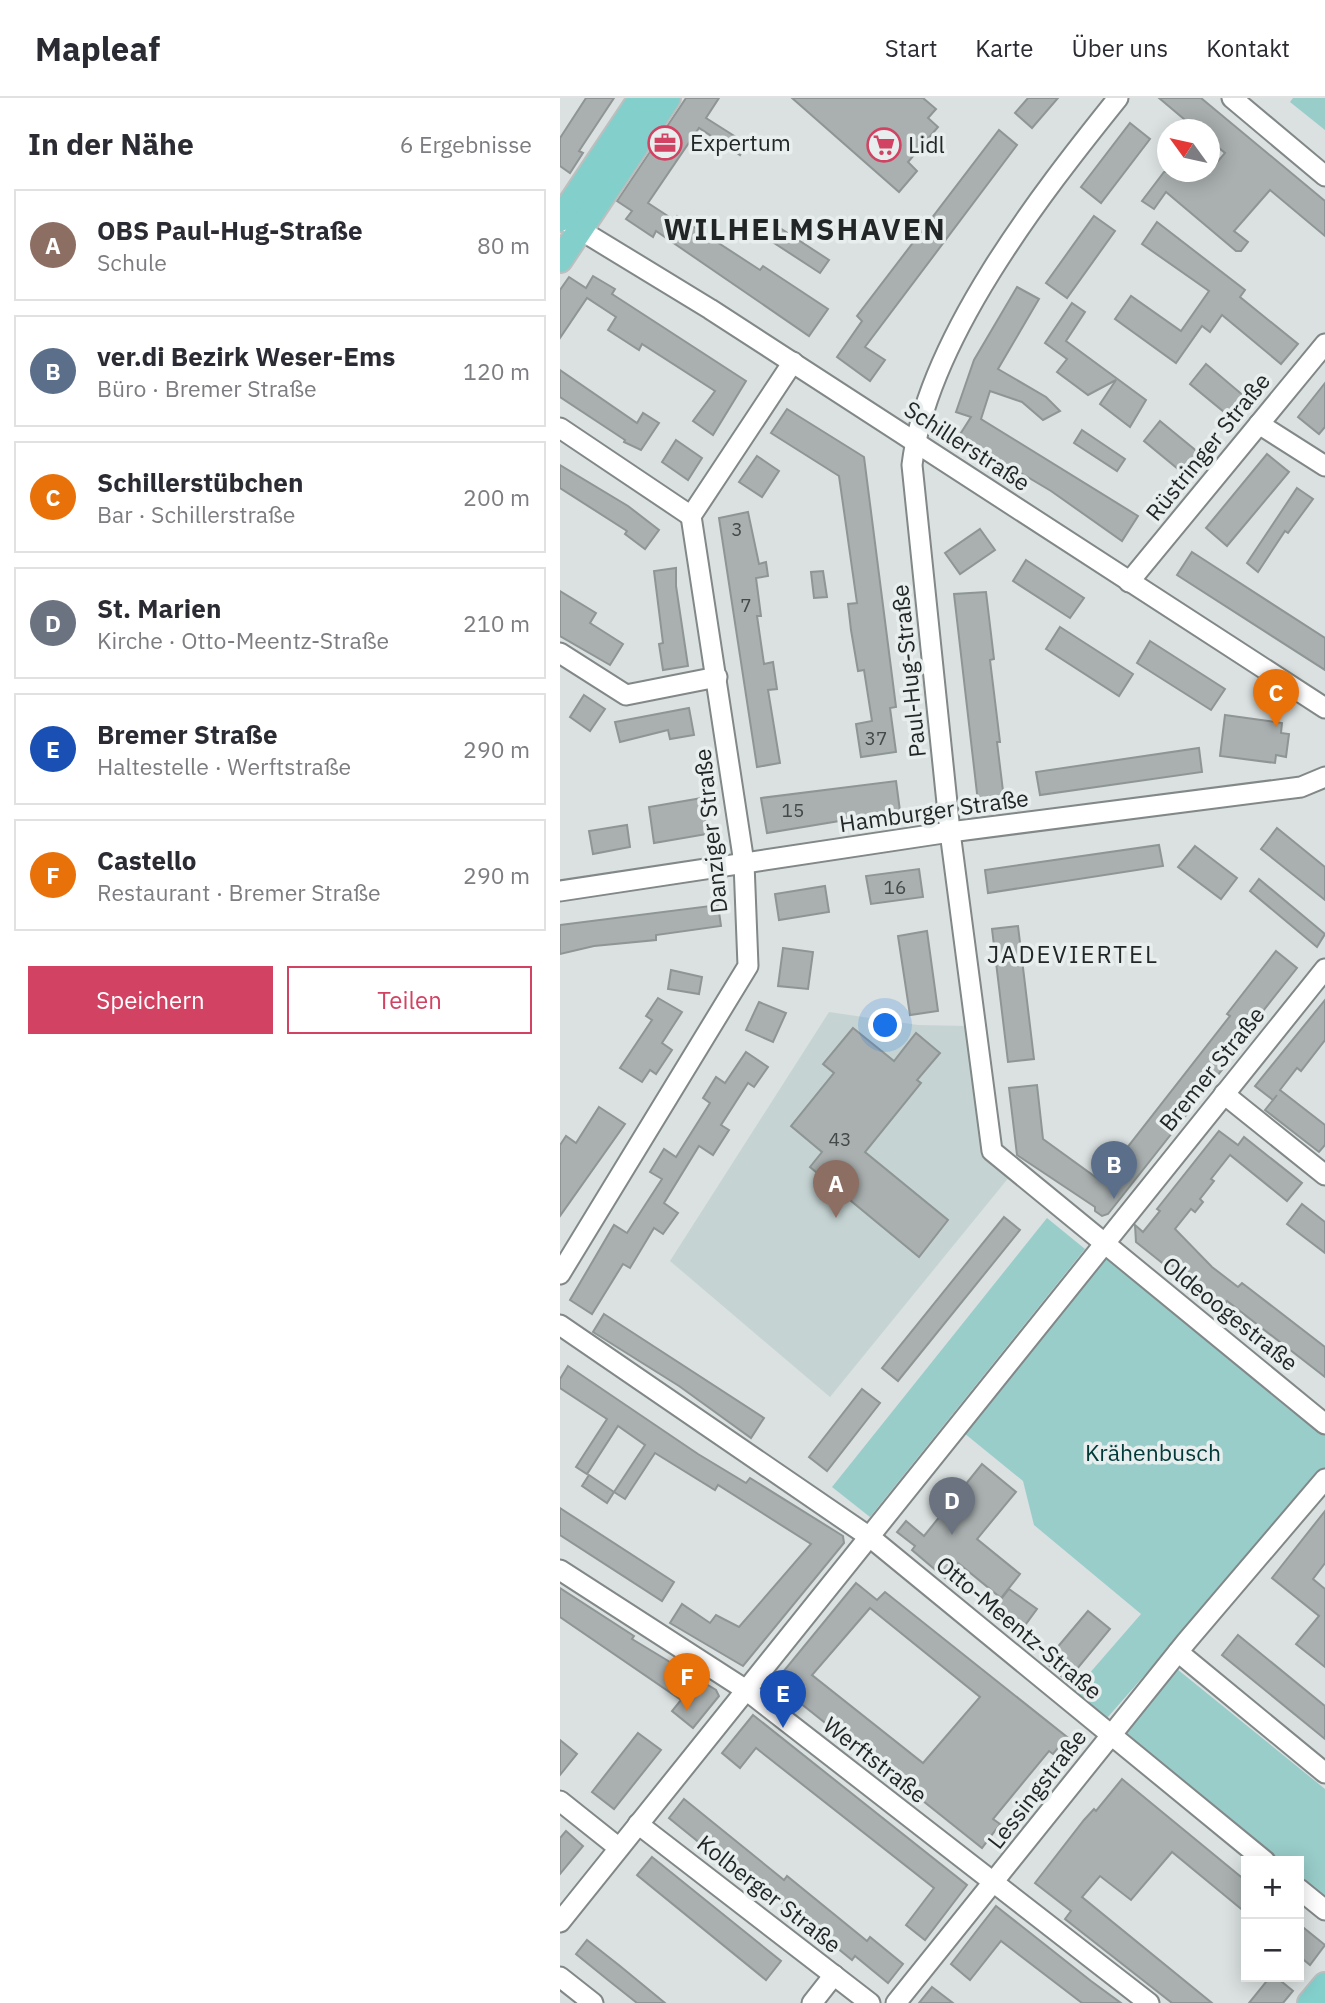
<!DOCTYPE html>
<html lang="de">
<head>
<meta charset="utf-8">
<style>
  :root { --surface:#fff; --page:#f7f7f7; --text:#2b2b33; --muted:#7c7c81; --line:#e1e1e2; --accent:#d24263 }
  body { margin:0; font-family:"IBM Plex Sans",sans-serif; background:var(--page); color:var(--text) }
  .controls { position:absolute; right:21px; bottom:21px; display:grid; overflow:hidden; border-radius:0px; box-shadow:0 4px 18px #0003 }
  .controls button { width:63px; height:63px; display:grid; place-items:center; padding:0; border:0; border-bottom:2px solid var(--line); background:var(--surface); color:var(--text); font:35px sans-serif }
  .compass { position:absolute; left:597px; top:21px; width:63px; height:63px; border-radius:50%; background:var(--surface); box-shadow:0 4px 18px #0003; rotate:303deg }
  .you { position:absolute; left:326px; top:928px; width:24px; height:24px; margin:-18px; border:5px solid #fff; border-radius:50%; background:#1a73e8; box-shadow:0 0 0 10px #1a73e833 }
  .badge { display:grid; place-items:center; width:46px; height:46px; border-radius:50%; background:var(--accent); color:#fff; font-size:23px; font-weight:700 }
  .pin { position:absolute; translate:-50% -58px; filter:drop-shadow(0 2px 4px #0008) }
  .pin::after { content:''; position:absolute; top:37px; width:24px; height:21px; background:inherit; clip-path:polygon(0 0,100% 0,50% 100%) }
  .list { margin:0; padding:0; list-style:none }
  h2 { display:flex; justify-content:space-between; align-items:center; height:91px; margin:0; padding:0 28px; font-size:30px }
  h2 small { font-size:23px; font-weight:400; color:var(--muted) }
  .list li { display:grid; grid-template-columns:46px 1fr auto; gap:21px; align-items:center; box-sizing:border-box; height:112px; margin:0 14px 14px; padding:0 14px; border:2px solid var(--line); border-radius:0px }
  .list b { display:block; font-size:26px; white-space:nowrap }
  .list p { margin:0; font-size:23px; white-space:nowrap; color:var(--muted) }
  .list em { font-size:23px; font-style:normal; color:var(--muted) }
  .actions { display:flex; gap:14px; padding:21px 28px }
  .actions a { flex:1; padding:16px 0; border:2px solid var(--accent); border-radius:0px; text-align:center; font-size:24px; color:var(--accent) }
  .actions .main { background:var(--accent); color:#fff }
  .map { position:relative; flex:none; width:765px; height:1905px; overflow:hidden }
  header { display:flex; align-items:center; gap:42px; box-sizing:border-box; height:98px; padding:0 35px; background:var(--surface); border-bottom:2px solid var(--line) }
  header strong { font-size:33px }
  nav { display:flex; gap:38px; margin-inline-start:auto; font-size:24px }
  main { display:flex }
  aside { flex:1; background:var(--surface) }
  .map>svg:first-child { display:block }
  .built { fill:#c5d4d3 }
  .green { fill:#99cdca }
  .building { fill:#a9b0af; stroke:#8e9594; stroke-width:2; fill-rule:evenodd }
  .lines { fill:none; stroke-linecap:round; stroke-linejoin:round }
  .minor-casing { stroke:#818887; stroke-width:23 }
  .major-casing { stroke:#bdbebe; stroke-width:28 }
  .minor { stroke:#fff; stroke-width:19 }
  .major { stroke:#83cfcc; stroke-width:24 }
  .labels { text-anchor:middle; stroke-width:7; stroke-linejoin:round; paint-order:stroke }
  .number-label { font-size:19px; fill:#444848 }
  .poi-label { font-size:23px; fill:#232626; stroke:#e7eeed; text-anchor:start }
  .street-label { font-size:23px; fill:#232626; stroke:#e7eeed }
  .park-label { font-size:23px; fill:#003937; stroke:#e7eeed }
  .neighbourhood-label { font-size:24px; letter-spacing:2px; fill:#232626; stroke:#e7eeed }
  .district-label { font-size:30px; font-weight:bold; letter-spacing:2px; fill:#232626; stroke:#e7eeed }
</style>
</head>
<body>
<header>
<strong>Mapleaf</strong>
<nav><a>Start</a><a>Karte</a><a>Über uns</a><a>Kontakt</a></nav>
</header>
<main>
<aside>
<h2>In der Nähe<small>6 Ergebnisse</small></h2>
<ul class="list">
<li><span class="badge" style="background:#8d6e63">A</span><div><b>OBS Paul-Hug-Straße</b><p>Schule</p></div><em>80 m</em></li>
<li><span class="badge" style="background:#5c6f8a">B</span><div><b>ver.di Bezirk Weser-Ems</b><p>Büro · Bremer Straße</p></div><em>120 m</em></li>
<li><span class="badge" style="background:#e8710a">C</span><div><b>Schillerstübchen</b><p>Bar · Schillerstraße</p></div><em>200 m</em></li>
<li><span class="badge" style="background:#6b7280">D</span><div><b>St. Marien</b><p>Kirche · Otto-Meentz-Straße</p></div><em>210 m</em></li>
<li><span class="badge" style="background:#1a4fb4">E</span><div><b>Bremer Straße</b><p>Haltestelle · Werftstraße</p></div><em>290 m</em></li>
<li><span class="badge" style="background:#e8710a">F</span><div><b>Castello</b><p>Restaurant · Bremer Straße</p></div><em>290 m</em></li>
</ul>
<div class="actions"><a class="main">Speichern</a><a>Teilen</a></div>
</aside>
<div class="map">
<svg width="765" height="1905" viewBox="0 0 765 1905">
  <rect width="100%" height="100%" fill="#dae1e0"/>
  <!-- built -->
  <path class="built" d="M269,914l89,13 48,1 20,129 24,21 -180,221 -160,-136z"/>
  <!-- green -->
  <g class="green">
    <path d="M733,0h32v32l-35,-28z"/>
    <path d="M487,1120l38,31 -215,268 -38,-30z"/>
    <path d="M553,1150l212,177v44l-225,257 -32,-28 73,-84 -107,-89 -11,-44 -59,-48z"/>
    <path d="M617,1571l148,120v109l-26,-21v-16h-19l-156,-126z"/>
  </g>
  <!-- building -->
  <g class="building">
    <path d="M26,0h28l-35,53 4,2 -13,20 -10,-7v-28z"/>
    <path d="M126,0h33l-13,20 41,26 -7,11 -41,-27 -51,75 26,17 3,-4 83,54 3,-4 65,43 -19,27 -153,-105 -3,6 -27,-18 6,-8 -15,-10z"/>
    <path d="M232,0h131l13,11 -8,9 10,9 -30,35 9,9 -18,21z"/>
    <path d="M468,0h30l-26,30 -17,-15z"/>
    <path d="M599,0h42l124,103v35l-55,-46 -36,41 14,11 -7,9h-5l-70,-59 -12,17 -12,-8 22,-29h45l16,-19 -16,-13v-10h-12z"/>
    <path d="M570,25l20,16 -49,64 -20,-16z"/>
    <path d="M439,32l18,15 -152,202 20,13 -15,21 -33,-24 25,-36 -5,-5z"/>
    <path d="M534,118l21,15 -48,67 -21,-15z"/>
    <path d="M597,124l88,68 -5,7 58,47 -17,20 -59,-49 -12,17 -8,-6 -26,37 -61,-44 16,-23 50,35 28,-40 -67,-47z"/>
    <path d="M220,130l49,32 -9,13 -49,-32z"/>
    <path d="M33,178l22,13 -3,5 134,87 -33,54 -20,-14 22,-30 -73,-47 -3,6 -31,-20 8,-13 -29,-19 -27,40v-48l9,-13 17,11z"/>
    <path d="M457,189l22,12 -41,70 48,28 14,14 -17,9 -21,-18 -32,-11 -9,28 157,97 -16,25 -71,-50 -92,-55 12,-19 -15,-5 18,-52z"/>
    <path d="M512,205l13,9 -19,29 80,59 -16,27 -30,-23 16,-24 -28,15 -31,-23 10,-13 -22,-16z"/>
    <path d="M646,266l45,38 -16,19 -45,-37z"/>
    <path d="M0,272l77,53 6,-10 16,10 -18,27 -17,-8 1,-2 -65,-43z"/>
    <path d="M765,285v44l-6,7 -21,-17z"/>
    <path d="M227,311l77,48 32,250 -6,1 6,44 -35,5 -5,-33 16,-3 -8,-51 -6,1 -7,-41 -3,-26 9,-1 -18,-127 -68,-43z"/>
    <path d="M600,323l45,37 -16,20 -45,-37z"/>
    <path d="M522,332l43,29 -8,12 -43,-28z"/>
    <path d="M116,342l26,18 -14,22 -26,-18z"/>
    <path d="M707,356l22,18 -62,74 -21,-18z"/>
    <path d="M197,358l22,15 -17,26 -23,-15z"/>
    <path d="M0,367l68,41 31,24 -14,19 -20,-15 2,-3 -67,-43z"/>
    <path d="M737,390l16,11 -25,34 -3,-2 -27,41 -11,-9z"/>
    <path d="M188,414l11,52 7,-2 2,14 -12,2 5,38h-4l7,48 9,-2 4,27 -9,1 12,73 -23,4 -38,-249z"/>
    <path d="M420,431l15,21 -35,24 -15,-21z"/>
    <path d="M632,454l133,86v32l-148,-95z"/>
    <path d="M466,462l58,38 -14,20 -57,-37z"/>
    <path d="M116,470v18l12,80 -25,4 -4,-26 4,-1 -9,-72z"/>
    <path d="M263,473l4,26 -13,1 -3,-26z"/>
    <path d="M0,493l36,22 -6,10 33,21 -13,21 -50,-29z"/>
    <path d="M426,494l8,67 -4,1 10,82h-3l7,57 -26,3 -24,-208z"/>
    <path d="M500,529l73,47 -14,22 -73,-47z"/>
    <path d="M590,543l75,48 -14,21 -74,-47z"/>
    <path d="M24,597l21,14 -15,22 -20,-14z"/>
    <path d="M129,610l5,27 -24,4 -2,-9 -48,12 -5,-20z"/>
    <path d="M665,617l57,8 -1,10 8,1 -3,23 -10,-2 -1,8 -55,-7z"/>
    <path d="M639,650l3,24 -162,23 -4,-23z"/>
    <path d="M336,683l4,30 -133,22 -6,-35z"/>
    <path d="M142,700l5,36 -53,9 -5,-36z"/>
    <path d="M67,727l3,22 -37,7 -4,-23z"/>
    <path d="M717,730l48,39v33l-64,-51z"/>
    <path d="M599,747l4,21 -175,27 -3,-23z"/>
    <path d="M635,748l42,32 -16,21 -43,-32z"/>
    <path d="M359,771l4,28 -52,7 -5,-28z"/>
    <path d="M699,781l66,55 -8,13 -67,-56z"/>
    <path d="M265,788l4,26 -50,8 -4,-26z"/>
    <path d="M158,807l3,21 -65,9v5l-62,6 -34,8v-29z"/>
    <path d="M458,828l16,133 -26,3 -16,-133z"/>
    <path d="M367,833l11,80 -28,4 -12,-79z"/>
    <path d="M223,850l30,4 -5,37 -30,-3z"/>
    <path d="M716,853l21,17 -49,62 3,3 -143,181 -6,2 -7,-5v-4l-78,-52 -8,-67 28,-3 6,54 58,42 129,-165 -3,-2z"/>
    <path d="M111,872l31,7 -3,17 -31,-5z"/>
    <path d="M98,900l24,14 -20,31 10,7 -16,24 -6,-4 -8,12 -22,-14 32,-48 -6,-4z"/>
    <path d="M765,902v40l-24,31 -4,-3 -17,22 45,35v20l-6,7 -54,-42 12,-15 -4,5 -18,-14z"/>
    <path d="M199,904l27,11 -13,29 -27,-12z"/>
    <path d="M293,930l41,33 22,-28 24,20 -23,27 4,3 -56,69 83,68 -29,37 -109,-90 12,-15 -31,-26 43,-53 -11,-9z"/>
    <path d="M186,954l22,15 -14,20 -6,-4 -27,42 8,5 -16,25 -14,-9 -35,57 14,10 -15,21 -9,-6 -24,40 -7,-4 -31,50 -22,-14 44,-75 13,8 35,-54 -12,-7 14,-23 12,8 34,-54 -7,-5 13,-21 9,6z"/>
    <path d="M39,1009l26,17 -65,92v-71l6,-9 10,7z"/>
    <path d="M659,1033l19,14 6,-8 58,46 -15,18 -57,-46 -19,24 3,2 -14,18 3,3 -8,10 -4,-3 -16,20 37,38 26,20 4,-4 83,64v30l-98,-76 -5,6 -53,-44 -3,3 -30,-24 -1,-17 8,7 17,-21 -3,-2z"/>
    <path d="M742,1106l23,18v31l-38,-29z"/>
    <path d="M444,1119l16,13 -122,151 -16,-13z"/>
    <path d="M44,1216l160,104 -13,20 -72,-52 -86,-54z"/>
    <path d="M8,1268l130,88 48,29 4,-5 93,58 1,7 -101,123 -73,-43 12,-19 28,19 6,-8 23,12 72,-83 -93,-59 -3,5 -60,-37 -30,46 -11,-7 31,-47 -27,-19 -31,48 -11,-7 31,-48 -47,-31v-9z"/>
    <path d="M302,1291l18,14 -53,68 -18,-14z"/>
    <path d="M422,1366l34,28 -39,47 43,35 -19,24 -43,-35 -13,15 -33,-28 3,-4 -18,-14 9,-11 18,15z"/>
    <path d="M29,1377l25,17 -7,11 -25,-17z"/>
    <path d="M0,1410l114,74 -12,19 -102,-66z"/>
    <path d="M765,1413v52l-12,16 12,10v78l-29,-23 23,-28 -47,-38z"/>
    <path d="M296,1485l21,17 8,-8 182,145 -14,17 -4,-3 -56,68 7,5 -18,24 -188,-150 4,-5 -20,-15zM310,1510l110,89 -57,66 -111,-88z"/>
    <path d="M0,1490l74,48 -2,3 84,51 3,6 -26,32 -21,-17 9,-11 -121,-83z"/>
    <path d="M449,1491l28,20 -17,23 -28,-21z"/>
    <path d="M528,1513l22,18 -43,52 -22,-19z"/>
    <path d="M678,1537l87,71v33l-103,-84z"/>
    <path d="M193,1617l214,170 -42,55 -19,-15 28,-37 -178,-140 -16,20 -18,-15z"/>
    <path d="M78,1635l23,17 -47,59 -22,-17z"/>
    <path d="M0,1642l17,14 -17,21z"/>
    <path d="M562,1681l124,102v32l-74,-61 -41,48 -31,-24 -18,21 130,106h-40l-107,-84 6,-8 -36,-28 49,-63 10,-11 2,2z"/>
    <path d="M124,1701l100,81 3,-4 80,65 3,-4 33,27 -15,19 -33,-27 -3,4 -80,-65 -3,4 -100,-81z"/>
    <path d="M6,1733l17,15 -23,28v-36z"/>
    <path d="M92,1759l129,104 -15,19 -129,-105z"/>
    <path d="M436,1808l95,75 30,22h-39l-81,-62 -31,39 -19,-16z"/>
    <path d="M739,1826l26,21 -15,20 -11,-9z"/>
    <path d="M27,1842l33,26 45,37h-28l-29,-23 -32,-26z"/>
    <path d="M710,1879h6l17,14 -10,12h-34z"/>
    <path d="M372,1889l21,16h-34z"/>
  </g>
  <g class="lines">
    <defs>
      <g id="minor">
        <path d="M558,0c-78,97 -191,242 -206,367l38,367 42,319 333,273"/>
        <path d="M672,0l93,78"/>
        <path d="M9,125l141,86 615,399"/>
        <path d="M699,326l66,42"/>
        <path d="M0,330l131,88"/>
        <path d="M569,484l196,-238"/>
        <path d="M0,555l66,42 91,-18"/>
        <path d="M0,793l390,-59 351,-45 24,-10"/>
        <path d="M664,996l101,81"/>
        <path d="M0,1176l188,-308 -4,-103 -53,-347 102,-154"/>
        <path d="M0,1227l311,213 394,323"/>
        <path d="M0,1472l186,120 403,313"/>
        <path d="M618,1554l147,121"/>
        <path d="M0,1703l59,47"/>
        <path d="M78,1726l232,179"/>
        <path d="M739,1791l26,21"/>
        <path d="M0,1824l765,-953"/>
        <path d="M0,1879l33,26"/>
        <path d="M252,1905l22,-28"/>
        <path d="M336,1905l290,-361 139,-163"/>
      </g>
      <g id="major">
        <path d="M0,121l81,-121"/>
        <path d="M0,162l108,-162"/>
        <path d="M750,1905l15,-18"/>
      </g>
    </defs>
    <!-- minor casing -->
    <use href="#minor" class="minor-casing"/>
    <!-- major casing -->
    <use href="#major" class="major-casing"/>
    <!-- minor -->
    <use href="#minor" class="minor"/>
    <!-- major -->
    <use href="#major" class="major"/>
  </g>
  <!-- icons -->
  <defs>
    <symbol id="office-ring" viewBox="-11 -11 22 22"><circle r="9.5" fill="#e7eeed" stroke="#d24263" stroke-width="1.5"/><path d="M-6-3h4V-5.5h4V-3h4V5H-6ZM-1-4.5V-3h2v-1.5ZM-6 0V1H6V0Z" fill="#d24263"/></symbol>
    <symbol id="supermarket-ring" viewBox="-11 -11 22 22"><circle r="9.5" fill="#e7eeed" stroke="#d24263" stroke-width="1.5"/><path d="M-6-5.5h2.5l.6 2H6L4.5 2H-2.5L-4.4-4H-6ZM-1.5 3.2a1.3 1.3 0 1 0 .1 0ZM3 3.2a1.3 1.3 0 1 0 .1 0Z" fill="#d24263"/></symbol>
  </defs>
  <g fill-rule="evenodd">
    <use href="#office-ring" x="86" y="26" width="38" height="38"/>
    <use href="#supermarket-ring" x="305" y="28" width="38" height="38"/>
  </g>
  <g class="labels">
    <!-- number labels -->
    <g class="number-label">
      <text x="177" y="438">3</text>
      <text x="186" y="514">7</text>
      <text x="316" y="647">37</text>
      <text x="233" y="719">15</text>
      <text x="335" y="796">16</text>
      <text x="280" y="1048">43</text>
    </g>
    <!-- poi labels -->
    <g class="poi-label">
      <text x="130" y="53">Expertum</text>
      <text x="348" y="55">Lidl</text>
    </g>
    <!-- street labels -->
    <g class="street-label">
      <text transform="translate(407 348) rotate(33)" y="8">Schillerstraße</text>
      <text transform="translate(648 349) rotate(-51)" y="8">Rüstringer Straße</text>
      <text transform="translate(349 573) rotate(-96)" y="8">Paul-Hug-Straße</text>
      <text transform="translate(374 713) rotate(-8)" y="8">Hamburger Straße</text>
      <text transform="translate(151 733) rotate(-96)" y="8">Danziger Straße</text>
      <text transform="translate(652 971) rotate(-51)" y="8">Bremer Straße</text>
      <text transform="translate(670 1216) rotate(39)" y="8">Oldeoogestraße</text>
      <text transform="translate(459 1530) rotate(40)" y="8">Otto-Meentz-Straße</text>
      <text transform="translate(315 1662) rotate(38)" y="8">Werftstraße</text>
      <text transform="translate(477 1691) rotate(-52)" y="8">Lessingstraße</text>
      <text transform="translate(209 1796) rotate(38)" y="8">Kolberger Straße</text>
    </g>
    <!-- park labels -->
    <g class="park-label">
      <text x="593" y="1363">Krähenbusch</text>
    </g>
    <!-- neighbourhood labels -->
    <g class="neighbourhood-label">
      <text x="513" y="865">JADEVIERTEL</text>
    </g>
    <!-- district labels -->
    <g class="district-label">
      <text x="245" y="142">WILHELMSHAVEN</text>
    </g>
  </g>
</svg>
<div class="controls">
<button>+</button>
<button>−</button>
</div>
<svg class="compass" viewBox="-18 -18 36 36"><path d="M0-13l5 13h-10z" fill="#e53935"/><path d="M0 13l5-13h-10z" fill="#7c7c81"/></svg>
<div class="you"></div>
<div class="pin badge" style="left:276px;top:1120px;background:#8d6e63">A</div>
<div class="pin badge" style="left:554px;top:1101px;background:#5c6f8a">B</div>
<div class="pin badge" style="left:716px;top:629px;background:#e8710a">C</div>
<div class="pin badge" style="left:392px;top:1437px;background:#6b7280">D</div>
<div class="pin badge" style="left:223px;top:1630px;background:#1a4fb4">E</div>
<div class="pin badge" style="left:127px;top:1613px;background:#e8710a">F</div>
</div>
</main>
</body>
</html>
